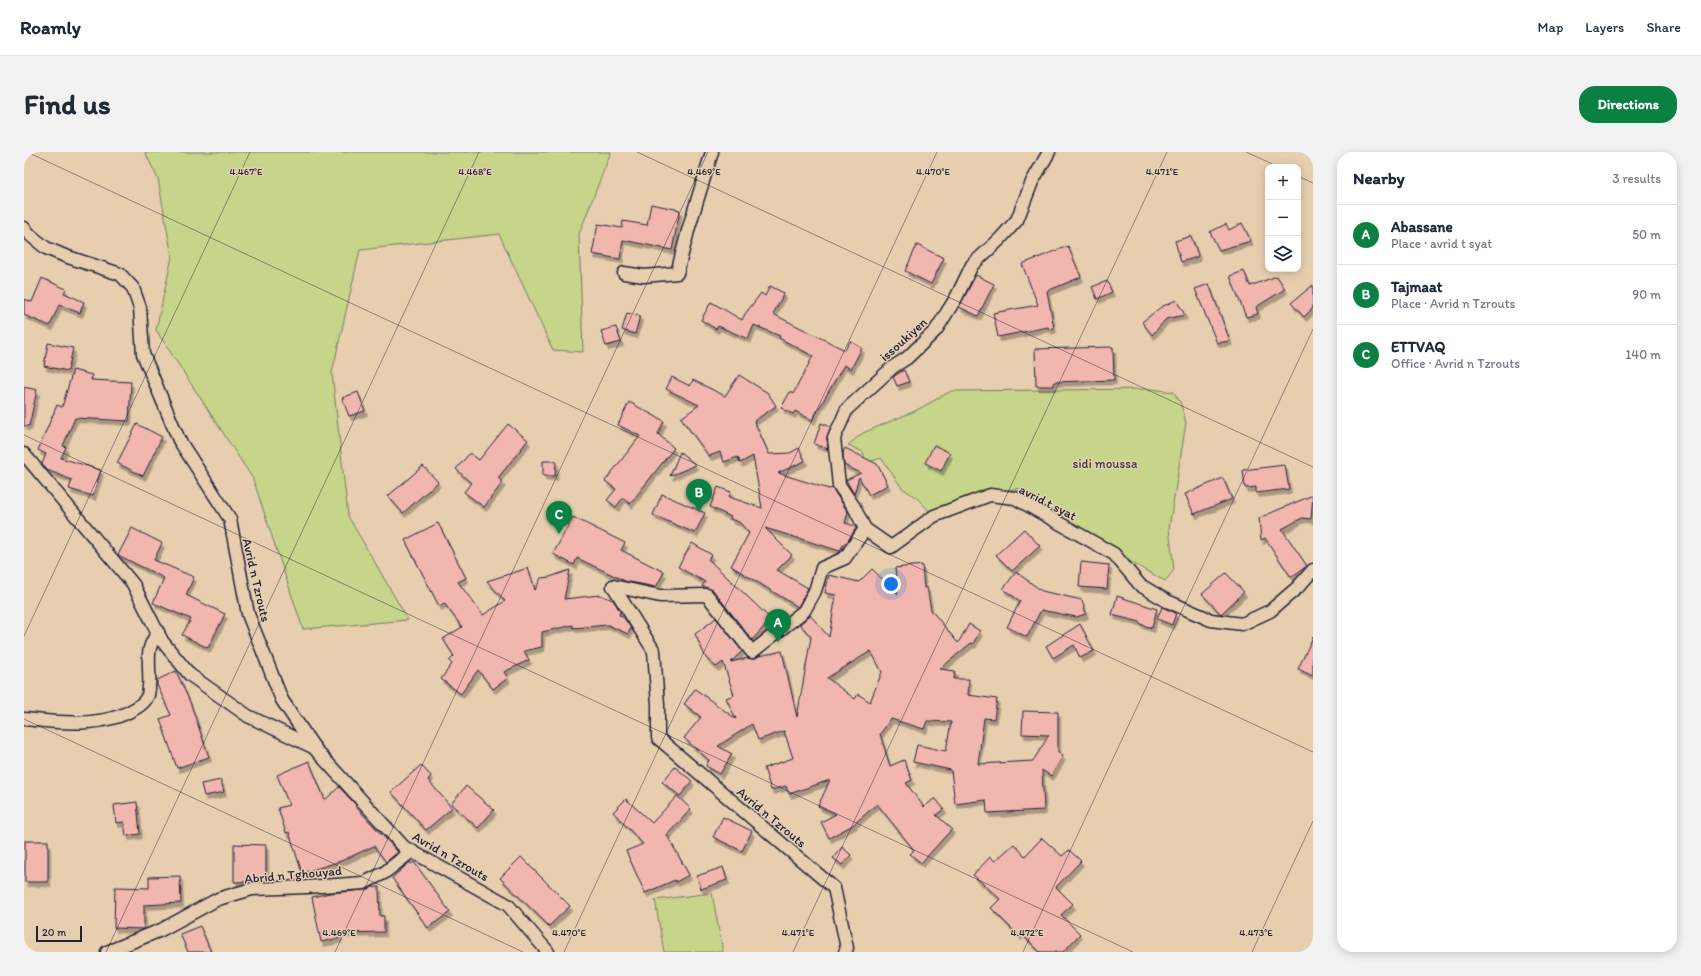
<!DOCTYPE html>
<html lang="en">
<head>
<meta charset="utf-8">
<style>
  :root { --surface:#fff; --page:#f2f2f3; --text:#1f2937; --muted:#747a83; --line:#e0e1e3; --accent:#0b8043 }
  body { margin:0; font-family:Itim,sans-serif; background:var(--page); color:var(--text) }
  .controls { position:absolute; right:12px; top:12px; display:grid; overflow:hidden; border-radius:8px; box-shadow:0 2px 10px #0003 }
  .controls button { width:36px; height:36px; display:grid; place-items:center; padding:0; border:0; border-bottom:1px solid var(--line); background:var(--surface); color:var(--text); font:20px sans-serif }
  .scale { position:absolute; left:12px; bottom:10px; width:46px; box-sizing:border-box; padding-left:4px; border:2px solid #22223b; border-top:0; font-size:11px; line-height:14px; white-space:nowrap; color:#22223b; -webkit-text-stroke:3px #e7ceaf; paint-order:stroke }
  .you { position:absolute; left:867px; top:432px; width:14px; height:14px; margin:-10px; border:3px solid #fff; border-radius:50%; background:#1a73e8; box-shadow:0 0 0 6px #1a73e833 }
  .badge { display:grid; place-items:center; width:26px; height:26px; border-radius:50%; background:var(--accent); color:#fff; font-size:13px; font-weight:700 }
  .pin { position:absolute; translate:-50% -33px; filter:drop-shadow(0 1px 2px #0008) }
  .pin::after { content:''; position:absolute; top:21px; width:14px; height:12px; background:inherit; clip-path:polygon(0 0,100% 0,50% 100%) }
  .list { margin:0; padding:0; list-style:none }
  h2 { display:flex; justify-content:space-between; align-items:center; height:52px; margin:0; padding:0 16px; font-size:17px }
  h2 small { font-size:13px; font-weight:400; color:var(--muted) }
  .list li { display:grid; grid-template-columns:26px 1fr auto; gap:12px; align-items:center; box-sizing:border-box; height:60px; padding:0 16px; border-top:1px solid var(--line) }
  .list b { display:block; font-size:15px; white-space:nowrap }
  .list p { margin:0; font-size:13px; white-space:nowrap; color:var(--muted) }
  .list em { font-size:13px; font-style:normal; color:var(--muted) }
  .icon { flex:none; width:22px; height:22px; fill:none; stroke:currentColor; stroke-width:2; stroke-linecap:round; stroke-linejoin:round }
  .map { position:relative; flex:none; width:1289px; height:800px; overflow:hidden; border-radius:16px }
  header { display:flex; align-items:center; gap:24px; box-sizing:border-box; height:56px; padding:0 20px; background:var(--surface); border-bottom:1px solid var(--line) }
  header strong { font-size:19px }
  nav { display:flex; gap:22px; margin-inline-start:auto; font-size:14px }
  .intro { display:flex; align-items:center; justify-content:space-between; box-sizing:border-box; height:96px; padding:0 24px }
  h1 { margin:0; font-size:28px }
  .button { padding:10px 18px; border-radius:16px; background:var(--accent); color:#fff; font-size:14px; font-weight:700 }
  main { display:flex; gap:24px; padding:0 24px }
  aside { flex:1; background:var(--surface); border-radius:16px; box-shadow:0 2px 10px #0003 }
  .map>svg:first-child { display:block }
  .green { fill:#c6d589; stroke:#747c62 }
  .building { fill:#f1b6ad; stroke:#22223b; fill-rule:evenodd; filter:url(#shadow) }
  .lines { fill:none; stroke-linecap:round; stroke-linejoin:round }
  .street-casing { stroke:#22223b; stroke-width:15 }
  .street { stroke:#e7ceaf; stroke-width:12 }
  .ticks { fill:none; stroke:#22223b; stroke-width:1; stroke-opacity:0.45 }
  .labels { text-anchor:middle; stroke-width:3; stroke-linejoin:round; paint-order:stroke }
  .street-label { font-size:13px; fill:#22223b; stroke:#e7ceaf }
  .park-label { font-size:13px; fill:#3b3d47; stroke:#e7ceaf }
  .ticks-label { font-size:10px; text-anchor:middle; fill:#22223b; stroke:#e7ceaf; stroke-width:3; stroke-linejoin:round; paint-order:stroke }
</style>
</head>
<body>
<header>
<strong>Roamly</strong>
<nav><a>Map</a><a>Layers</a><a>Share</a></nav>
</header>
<div class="intro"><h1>Find us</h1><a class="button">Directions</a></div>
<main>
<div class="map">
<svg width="1289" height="800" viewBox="0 0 1289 800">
  <defs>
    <filter id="shadow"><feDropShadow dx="2.5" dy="4.5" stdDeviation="0" flood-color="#0004"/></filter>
  </defs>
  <rect width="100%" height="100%" fill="#e7ceaf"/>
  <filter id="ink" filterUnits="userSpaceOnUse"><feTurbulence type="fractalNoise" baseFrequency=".025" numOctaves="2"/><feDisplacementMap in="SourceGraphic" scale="8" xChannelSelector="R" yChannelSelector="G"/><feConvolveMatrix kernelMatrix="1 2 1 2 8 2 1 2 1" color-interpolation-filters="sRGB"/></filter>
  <g filter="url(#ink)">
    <!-- green -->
    <g class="green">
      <path d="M121,0h466l-32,82 4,118 -30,-2 -54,-116 -139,16 -28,123 16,143 60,104 -105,9 -50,-150 -97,-149 16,-73 -14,-78z"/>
      <path d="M1127,237l23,3 7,12 5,19 -17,105 5,42 -9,11 -139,-77 -8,-16 -28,7 -56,21 -16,-17 -16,-11 -21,-30 -15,5 -3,-11 -15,-7 15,-12 54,-23 34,-19z"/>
      <path d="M688,741l11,59h-59l-9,-52z"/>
    </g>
    <!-- building -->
    <g class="building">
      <path d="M627,52l29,6 -8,40 -49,-10 -3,19 -28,-5 6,-30 24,4 1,-7 24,4z"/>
      <path d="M1218,71l9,18 -32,9 -9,-18 16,-8 3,6z"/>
      <path d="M1167,84l7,19 -1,2 -16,5 -6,-21z"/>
      <path d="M893,93l27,13 -13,26 -26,-13z"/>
      <path d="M1044,94l13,31 -34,14 7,37 -5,2 -1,-3 -50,10 -5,-24 45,-8 -16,-41z"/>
      <path d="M1220,119l6,15 27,-10 8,13 -29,18 2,7 -12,3 -16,-41z"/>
      <path d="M952,123l18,9 -16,32 -19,-9z"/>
      <path d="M18,126l24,11 -2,4 20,9 -4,11 -21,-8 -9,21 -26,-11v-16l8,3z"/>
      <path d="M1083,129l5,11 -15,7 -5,-12z"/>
      <path d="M1185,132l21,57 -13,2 -22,-54z"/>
      <path d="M1289,133v23l-9,9 -13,-14z"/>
      <path d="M746,134l14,7 -11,21 72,36 5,-9 12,7 -11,21 -7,-4 -32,55 -17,-9 -2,3 -12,-6 9,-16 3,2 20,-38 -34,-18 1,-2 -26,-11 -6,14 -30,-13 -2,3 -15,-9 10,-18 31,18 3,-6 16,-21 4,3z"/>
      <path d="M1152,148l9,15 -19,4 -14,16 -10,-13 19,-15z"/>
      <path d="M603,161l13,3 -5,18 -13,-4z"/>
      <path d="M592,175l5,15 -15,4 -5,-15z"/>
      <path d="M24,191l25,5 -5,23 -24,-5z"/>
      <path d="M1089,195l1,33 -60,2v4h-18l-1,-37z"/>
      <path d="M49,218l19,5 -1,5 40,2 -2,39 -54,-3 -12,28 3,1 -5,11 40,12 -8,26 -24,-7 3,-9 -25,-10 -5,-6 4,-10 -8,-4 19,-45 5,2z"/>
      <path d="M880,218l5,12 -12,4 -4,-9z"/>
      <path d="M715,223l29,18 8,13 -22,15 15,33 21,-1 9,-5 6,13 -27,12 51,16 3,-1 16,24 -3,11 10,3 1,2 -10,16 -2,-1 -4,8 -75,-23 27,27 -15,15 31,18 -10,19 -67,-41 18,-33 -10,-11 -9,-3 1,-2 -21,-10 8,-20 13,5 -2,5 33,11 -9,-52 -13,7 -2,-6 -14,5 -4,-10 -11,4 -28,-38 18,-13 -33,-16 6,-12 18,9 3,-6 32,16z"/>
      <path d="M0,235l13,3 -8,36h-5z"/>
      <path d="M334,240l7,19 -16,5 -7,-18z"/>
      <path d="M605,250l35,19 -6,13 16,14 -44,56 -7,-6 -7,9 -9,-7 9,-11 -11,-8 35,-45 -22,-11z"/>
      <path d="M797,271l10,4 -4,11 1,11 -14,-5z"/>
      <path d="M113,272l25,13 -19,39 -26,-13z"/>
      <path d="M484,272l20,16 -30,38 5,4 -19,25 -20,-15 7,-9 -15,-14 14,-16 9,7z"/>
      <path d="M910,293l16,8 -9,18 -16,-8z"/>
      <path d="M821,296l32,16 11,21 -19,10 -10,-18 -5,17 -8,-14 15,-7 -17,-8 -1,-12z"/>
      <path d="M656,300l16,13 -26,11z"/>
      <path d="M519,309h13l-1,15h-12z"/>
      <path d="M1261,313l4,24 -33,4v-6l-11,1 -2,-18z"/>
      <path d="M399,314l15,16 -35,31 -15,-17z"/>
      <path d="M1199,326l9,21 -38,15 -9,-20z"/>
      <path d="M638,342l43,19 -10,20 -42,-18z"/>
      <path d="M1289,343l-2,24 -9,-1 -20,11 25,37 -16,11 -26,-39 -4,2 -2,-22z"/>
      <path d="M549,365l52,26 -4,7 43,22 -8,15 -31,-6 -48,-23 -3,7 -21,-11z"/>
      <path d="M414,371l28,55 -8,4 25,33 22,-14 -18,-20 41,-13 7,22 6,-12 9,-1 20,-7 -6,29 36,-4 13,5 7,11 -1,4 5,3 7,10 -3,6 -20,-9 -35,3v-3l-31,7v15l-18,4 5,9 -25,12 4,6 -15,11 -15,-19 -17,24 -20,-15 11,-15 -3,-3 5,-5 -11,-17 19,-12 -18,-24 -5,3 -34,-66z"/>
      <path d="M108,376l30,15 -8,17 40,17 -8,18 39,19 -17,34 -26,-13 9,-16 -38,-16 11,-25 -46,-23z"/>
      <path d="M1000,377l16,17 -28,25 -16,-16z"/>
      <path d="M668,391l20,12 -4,4 63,60 -19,21 -39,-50 -11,-4 3,-4 -27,-15z"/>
      <path d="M1057,410l28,3 -2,24 -28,-2z"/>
      <path d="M898,413l2,23 3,-1 4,23 27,33 11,-19 11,7 -7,13 -2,-1 -31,26 15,2 -1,8h15l-1,16 29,4 -3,20 -10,-1 -6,46 55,-3 16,-26 -27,-1 1,-23 35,1v40l5,4 -12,20 -9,-6 2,40 -57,3 -1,-13 -31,4 -4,-34 -38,-8 4,-17 29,6 5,-29 -24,-1 -3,8 -33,-10 -11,15 10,32 14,-6 8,20 -6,3 18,24 11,-9 9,11 -8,6 16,14 -31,34 -11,-9 4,-4 -37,-46 -24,21 -24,13 -8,-16 15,-8 -18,-8 12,-26 -41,14 -3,-8 -15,4 -7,-22 29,-10 -9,-27 -26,9 -6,-16 -34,22 14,8 -12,20 -14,-8 3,-6 -25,-22 17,-21 -17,-13 11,-15 41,30 -10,-21 8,-3 -11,-33 -7,5 -10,-9 -11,-24 21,-16 26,33 -11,11 17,-4 5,1 6,-3 23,-5 15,66 14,-80 -11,-13 10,-9 19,22 7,-42 -11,-2 4,-18 30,7 13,-13 26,25 -3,-26zM847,499l11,21 -12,30 -12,-8 -3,5 -28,-21z"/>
      <path d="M992,420l26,19 40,9 4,14 -10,3 -35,-7 -14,27 -20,-10 13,-26 -17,-12z"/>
      <path d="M1202,421l18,19 -23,22 -19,-20z"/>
      <path d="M1093,444l40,13 -5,19 -12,-4v-2l-28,-7z"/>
      <path d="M1138,455l14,6 -4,12 -15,-6z"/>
      <path d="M1056,472l14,27 -14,7 -6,-13 -21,13 -7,-12z"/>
      <path d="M1289,485v39l-15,-7z"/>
      <path d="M152,519l14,31 19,55 -32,11 -17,-49 11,-4 -14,-30v-5z"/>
      <path d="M285,609l16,39 14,-13 17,18 -1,1 43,46 -12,10 -12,-16 -33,15 -39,12 -13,-41 -3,1 -8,-25 11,-3 -12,-30z"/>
      <path d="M397,613l10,11 -3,4 24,28 -26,22 -35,-38z"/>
      <path d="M651,615l17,14 -12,15 -18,-14z"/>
      <path d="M197,628l3,12 -20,4 -3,-12z"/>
      <path d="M442,634l28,24 -16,18 -27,-24z"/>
      <path d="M653,644l14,13 -24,26 22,40 -13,7 -1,-2 -30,13 -19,-42 17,-7 -30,-32 13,-13 26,24z"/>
      <path d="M113,650l3,32 -14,2 -2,-14 -8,1 -2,-18z"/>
      <path d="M699,665l29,14 -10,20 -29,-14z"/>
      <path d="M1018,686l20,18 7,-6 12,11 -25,26 17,17 -12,11 19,19 -17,18h-23l-19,-19 -2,3 -28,-28 9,-9 -27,-24 17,-18 5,4 19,-17 11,12z"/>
      <rect x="1" y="689" width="23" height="41"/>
      <path d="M210,692l32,1v36l-32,1z"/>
      <path d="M818,695l9,8 -9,10 -9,-7z"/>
      <path d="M497,705l49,49 -21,20 -49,-48z"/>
      <path d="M386,710l1,2 3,-2 36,50 -22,16 -36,-50z"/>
      <path d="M699,715l4,13 -26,9 -4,-13z"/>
      <path d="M156,724l1,27 -37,2v24l-30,-1 1,-41 34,1v-11z"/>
      <path d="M349,735h6l1,29h4v16l-45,1 1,5 -19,4 -9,-45 18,-4 35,-3z"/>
      <path d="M176,774l11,26h-23l-8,-18z"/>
    </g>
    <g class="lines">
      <defs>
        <g id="street">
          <path d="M0,76l6,7 16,13 19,8 55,18 13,14 7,20 3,46 36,86 51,79 18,95 34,86 33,49 89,98 104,58 40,47"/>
          <path d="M600,121l20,3 33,-3 12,-46 23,-75"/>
          <path d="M0,302l109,130 29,57 28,34 58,41 67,32"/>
          <path d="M841,377l-11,-22 -15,-22 -5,-47 13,-29 46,-42 14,-9 29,-28 20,-32 16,-33 28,-26 17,-19 15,-38 17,-30"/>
          <path d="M589,434l47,10 47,-1 45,57 52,-41 11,-20 7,-23 23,-10 20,-29 26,18 43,-31 56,-21 25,3 99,56 26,31 27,16 44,19 31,4 28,-13 28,-24 15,-17"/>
          <path d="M589,434l41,65 4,54v33l176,150 13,60 -2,4"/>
          <path d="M0,567c36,4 80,9 112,-11 5,-3 10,-8 12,-13 3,-14 0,-27 1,-41 0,-7 5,-16 9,-22"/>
          <path d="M83,800l54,-22 57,-31 34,-10 55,-2 57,-4 20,-10 28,-22"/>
        </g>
      </defs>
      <!-- street casing -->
      <use href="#street" class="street-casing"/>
      <!-- street -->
      <use href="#street" class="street"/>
    </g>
  </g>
  <!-- ticks -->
  <path class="ticks" d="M3,0l1286,600M613,0l676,315M1222,0l33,15M1274,24l15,7M0,283l1109,517M0,484l226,-484M0,567l499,233M82,800l373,-800M311,800l373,-800M540,800l373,-800M769,800l374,-800M999,800l290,-623M1228,800l61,-131"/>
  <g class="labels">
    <!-- street labels -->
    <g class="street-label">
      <text transform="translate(879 187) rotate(-42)" y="5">issoukiyen</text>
      <text transform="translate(1024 350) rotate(27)" y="5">avrid t syat</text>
      <text transform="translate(233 428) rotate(77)" y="5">Avrid n Tzrouts</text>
      <text transform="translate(748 665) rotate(40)" y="5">Avrid n Tzrouts</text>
      <text transform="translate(427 704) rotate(30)" y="5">Avrid n Tzrouts</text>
      <text transform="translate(269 722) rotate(-5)" y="5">Abrid n Tghouyad</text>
    </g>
    <!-- park labels -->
    <g class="park-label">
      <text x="1081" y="316">sidi moussa</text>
    </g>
  </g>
  <g class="ticks-label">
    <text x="222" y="23">4.467°E</text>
    <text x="451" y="23">4.468°E</text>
    <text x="680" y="23">4.469°E</text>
    <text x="909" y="23">4.470°E</text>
    <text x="1138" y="23">4.471°E</text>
    <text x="315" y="784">4.469°E</text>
    <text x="545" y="784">4.470°E</text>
    <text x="774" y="784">4.471°E</text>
    <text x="1232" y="784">4.473°E</text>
    <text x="1003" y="784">4.472°E</text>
  </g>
</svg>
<div class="controls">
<button>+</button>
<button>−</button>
<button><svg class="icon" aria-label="layers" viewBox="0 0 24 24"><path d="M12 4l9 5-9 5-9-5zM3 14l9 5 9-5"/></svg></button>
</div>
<div class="scale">20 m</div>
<div class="you"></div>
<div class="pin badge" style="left:754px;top:490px">A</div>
<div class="pin badge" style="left:675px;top:360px">B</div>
<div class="pin badge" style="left:535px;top:382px">C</div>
</div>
<aside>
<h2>Nearby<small>3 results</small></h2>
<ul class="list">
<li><span class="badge">A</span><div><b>Abassane</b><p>Place · avrid t syat</p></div><em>50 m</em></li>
<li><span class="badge">B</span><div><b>Tajmaat</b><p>Place · Avrid n Tzrouts</p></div><em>90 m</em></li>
<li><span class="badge">C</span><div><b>ETTVAQ</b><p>Office · Avrid n Tzrouts</p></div><em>140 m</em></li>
</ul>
</aside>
</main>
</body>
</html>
